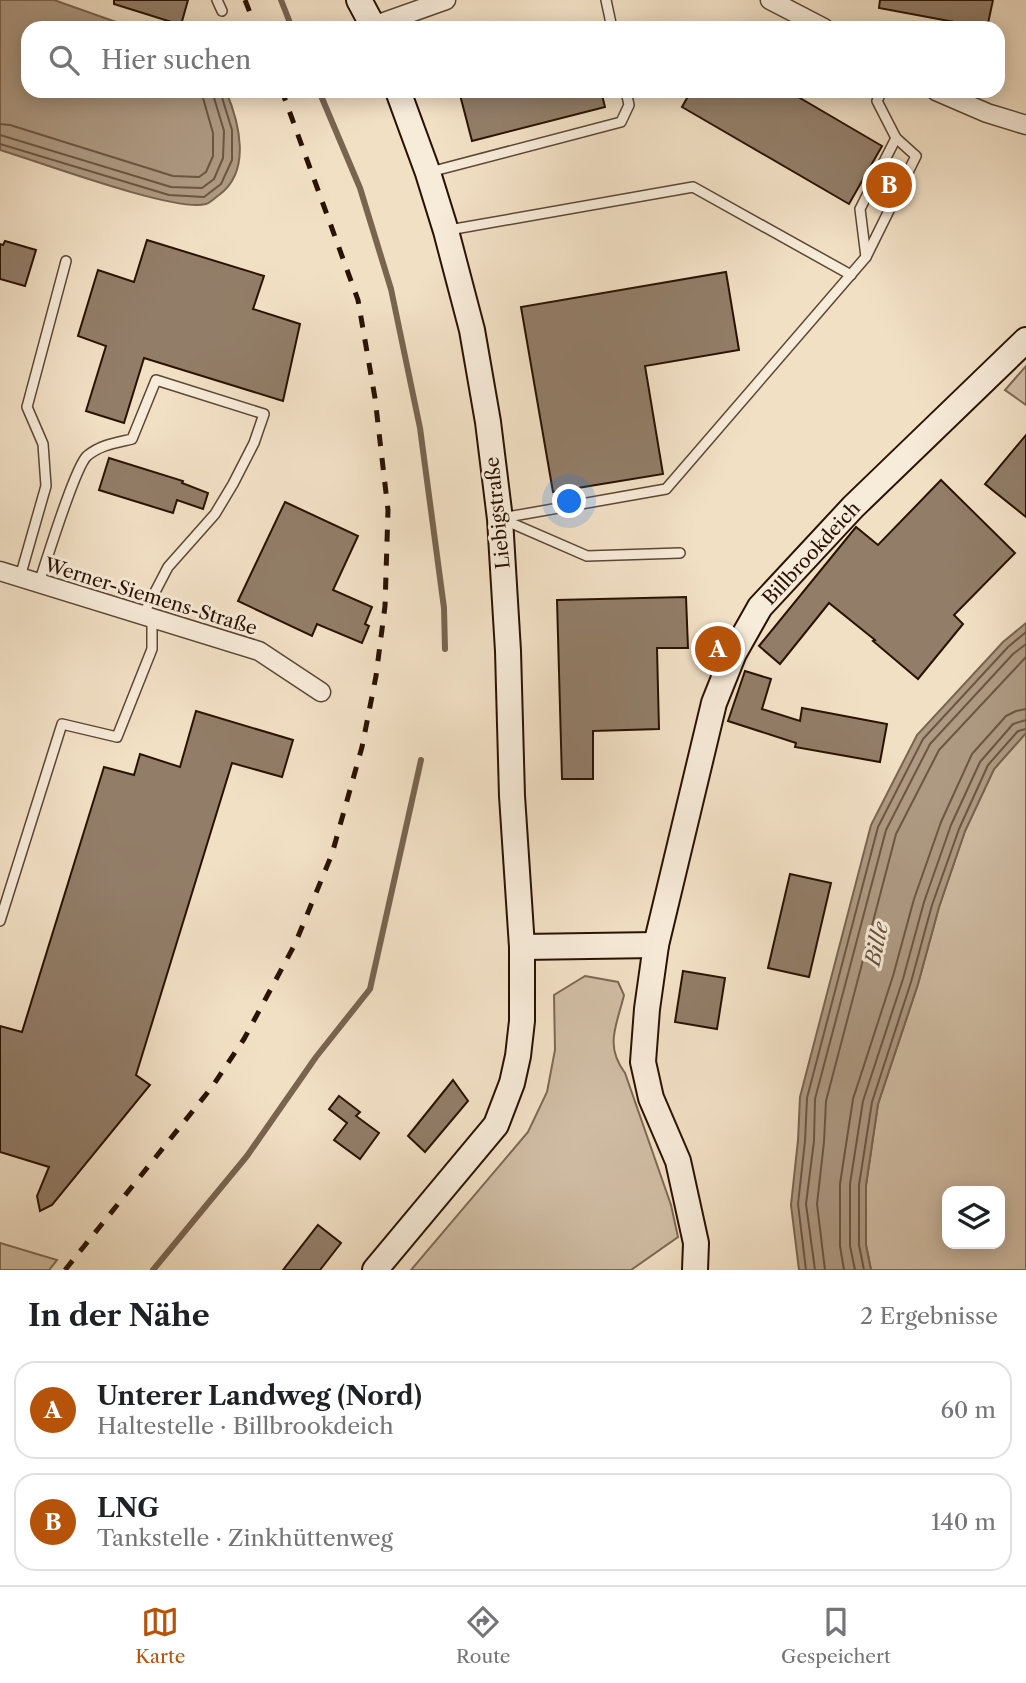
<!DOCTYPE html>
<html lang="de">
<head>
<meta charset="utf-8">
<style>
  :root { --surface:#fff; --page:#f2f2f2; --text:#202124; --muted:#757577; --line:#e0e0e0; --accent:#b45309 }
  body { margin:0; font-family:"Libre Caslon Text",serif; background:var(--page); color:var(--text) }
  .controls { position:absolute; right:21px; bottom:21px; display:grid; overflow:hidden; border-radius:14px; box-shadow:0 4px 18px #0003 }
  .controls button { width:63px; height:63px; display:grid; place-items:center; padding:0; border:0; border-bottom:2px solid var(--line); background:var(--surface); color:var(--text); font:35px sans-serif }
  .you { position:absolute; left:570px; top:502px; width:24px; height:24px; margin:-18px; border:5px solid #fff; border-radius:50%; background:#1a73e8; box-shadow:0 0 0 10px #1a73e833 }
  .badge { display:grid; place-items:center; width:46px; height:46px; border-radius:50%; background:var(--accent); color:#fff; font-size:23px; font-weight:700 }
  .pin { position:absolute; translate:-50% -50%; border:4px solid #fff; box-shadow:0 2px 7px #0006 }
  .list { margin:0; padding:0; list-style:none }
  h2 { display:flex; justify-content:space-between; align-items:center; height:91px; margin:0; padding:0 28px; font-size:30px }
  h2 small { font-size:23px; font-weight:400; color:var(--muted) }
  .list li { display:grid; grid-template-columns:46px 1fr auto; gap:21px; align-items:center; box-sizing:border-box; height:98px; margin:0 14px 14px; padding:0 14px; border:2px solid var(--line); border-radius:21px }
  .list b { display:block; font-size:26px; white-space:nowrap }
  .list p { margin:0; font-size:23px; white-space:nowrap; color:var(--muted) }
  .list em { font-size:23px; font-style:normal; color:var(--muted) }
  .icon { flex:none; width:38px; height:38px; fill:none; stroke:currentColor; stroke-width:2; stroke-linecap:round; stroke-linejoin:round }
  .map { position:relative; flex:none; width:1026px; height:1270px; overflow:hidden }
  .search { position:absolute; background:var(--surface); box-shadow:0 4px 18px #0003; left:21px; right:21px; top:21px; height:77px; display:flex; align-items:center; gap:18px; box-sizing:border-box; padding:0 24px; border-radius:21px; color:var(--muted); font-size:26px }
  .sheet { height:315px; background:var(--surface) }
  nav { display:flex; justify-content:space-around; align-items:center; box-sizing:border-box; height:98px; border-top:2px solid var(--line); background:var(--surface); font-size:19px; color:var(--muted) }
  nav a { display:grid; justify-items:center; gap:4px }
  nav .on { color:var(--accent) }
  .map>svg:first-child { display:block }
  .green { fill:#d0bda4; stroke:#7d6854; stroke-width:2; fill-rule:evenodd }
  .water { fill:#ae9a83; stroke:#796450; stroke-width:2 }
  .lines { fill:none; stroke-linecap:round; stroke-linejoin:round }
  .shore { stroke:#6c5643; stroke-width:2 }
  .stream { stroke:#796450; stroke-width:6 }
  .building { fill:#927d68; stroke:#2a1203; stroke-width:2 }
  .lane-casing { stroke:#5c4634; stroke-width:12 }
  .street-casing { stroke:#5c4634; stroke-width:21 }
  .secondary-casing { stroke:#2a1203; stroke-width:28 }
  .lane { stroke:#f7ebd9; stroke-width:9 }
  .street { stroke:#f7ebd9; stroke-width:18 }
  .secondary { stroke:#f7ebd9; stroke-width:24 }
  .rail { stroke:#2a1203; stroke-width:5; stroke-dasharray:12 12; stroke-linecap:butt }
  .labels { text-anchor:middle; stroke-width:6; stroke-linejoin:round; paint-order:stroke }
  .street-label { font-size:19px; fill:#2a1203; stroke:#f7ebd9 }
  .water-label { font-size:21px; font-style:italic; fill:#654f3d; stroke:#f7ebd9 }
</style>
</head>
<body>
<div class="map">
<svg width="1026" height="1270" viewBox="0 0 1026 1270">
  <rect width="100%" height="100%" fill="#f2e0c5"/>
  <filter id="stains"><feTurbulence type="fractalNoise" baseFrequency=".00286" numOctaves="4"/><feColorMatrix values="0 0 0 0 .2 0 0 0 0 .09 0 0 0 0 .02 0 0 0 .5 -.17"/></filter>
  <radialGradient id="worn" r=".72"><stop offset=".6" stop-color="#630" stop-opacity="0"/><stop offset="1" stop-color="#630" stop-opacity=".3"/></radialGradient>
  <!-- green -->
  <g class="green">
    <path d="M1026,366v39l-21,-15z"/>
    <path d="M1026,733v537h-155l-5,-25v-60l12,-81 40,-120 21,-77 26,-76 29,-62zM947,1191h53v53h-53z"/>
    <path d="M585,976l33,6 6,13c-7,30 -20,50 1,78l46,132 7,32 -47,33h-220l117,-138 19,-40 8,-42 -1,-55z"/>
    <path d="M0,1243l57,17 -8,10h-49z"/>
  </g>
  <!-- water -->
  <g class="water">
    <path d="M0,0h54l79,28h-105v63h198c13,31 26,80 -7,104 -3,2 -9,8 -13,9 -30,9 -169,-43 -206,-54z"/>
    <path d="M1026,623v110l-32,36 -29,62 -26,76 -21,77 -40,120 -12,81v60l5,25h-72l-8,-65 7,-65 2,-43 71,-272 46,-90 86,-93z"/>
  </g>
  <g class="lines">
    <!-- shore -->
    <g class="shore">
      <path d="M0,124l10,1 163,51 26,1 7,-5 7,-16v-23l-12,-42"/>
      <path d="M0,135l171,52 31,1 12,-9 9,-21 1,-27 -12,-40"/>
      <path d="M0,144l169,51 35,2 17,-13 11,-24v-30l-12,-39"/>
      <path d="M806,1270l-8,-66 7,-63 2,-43 71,-271 45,-88 85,-92 18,-15"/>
      <path d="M815,1270l-9,-66 8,-63 1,-42 71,-269 44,-86 83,-90 13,-10"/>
      <path d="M825,1270l-8,-66 7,-62 2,-41 70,-267 43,-84 87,-93"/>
      <path d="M844,1270l-4,-24v-62l13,-85 40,-123 21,-77 27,-77 31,-68 34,-38 10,-5 10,-2"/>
      <path d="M855,1270l-5,-24v-62l13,-83 40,-122 21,-77 27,-77 29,-63 33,-38 13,-4"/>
      <path d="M864,1270l-5,-25v-60l13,-83 39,-120 21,-77 27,-76 29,-64 30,-34 8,-2"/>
    </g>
    <!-- stream -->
    <g class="stream">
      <path d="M281,0l11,28"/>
      <path d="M319,91l41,97 31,101 29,139 24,180 1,41"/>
      <path d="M153,1270l94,-114 69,-99 54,-68 51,-229"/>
    </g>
  </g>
  <!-- building -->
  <g class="building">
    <path d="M114,0h74l-7,25 -67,-21z"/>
    <path d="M880,0h113l-6,28 -108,-20z"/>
    <path d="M459,91h142l4,16 -133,34z"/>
    <path d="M691,91h97l94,55 -33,58 -167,-97z"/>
    <path d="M147,240l117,36 -11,33 47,15 -17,77 -139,-43 -20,65 -38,-12 20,-65 -28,-10 20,-66 36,12z"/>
    <path d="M5,241l31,9 -11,36 -25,-7v-35l3,1z"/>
    <path d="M726,272l13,78 -94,16 18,108 -110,18 -32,-185z"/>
    <path d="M1026,435v82l-41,-33z"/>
    <path d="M109,458l74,23 -1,2 26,10 -5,16 -26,-9 -4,13 -74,-23z"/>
    <path d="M941,480l74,73 -61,62 9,9 -45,55 -45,-38 2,-1 -46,-37 -49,61 -21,-18 97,-119 22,18z"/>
    <path d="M285,502l73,34 -25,54 39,17 -7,17 4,2 -7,17 -45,-19 -5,12 -74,-35z"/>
    <path d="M686,597l2,51h-31l2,81 -66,2v48h-31l-5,-179z"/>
    <path d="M745,671l26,8 -9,30 38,12 2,-13 85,16 -7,38 -85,-15 1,-4 -68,-22z"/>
    <path d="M196,711l97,29 -11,37 -50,-14 -96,312 14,10 -98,120 -12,6 -3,-15 12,-29 -49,-15v-126l22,6 82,-265 30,8 6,-21 40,13z"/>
    <path d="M790,874l41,9 -22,94 -41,-9z"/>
    <path d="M683,971l42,7 -8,51 -42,-7z"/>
    <path d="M453,1080l15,21 -43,51 -17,-16z"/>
    <path d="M339,1096l21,16 -4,4 23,17 -19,26 -26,-19 13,-17 -18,-14z"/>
    <path d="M318,1225l23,18 -21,27h-37z"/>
  </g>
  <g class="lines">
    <defs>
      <g id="lane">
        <path d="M217,0l5,11"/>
        <path d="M606,0l6,28"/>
        <path d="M430,172l191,-50 8,-17 -3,-14"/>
        <path d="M449,230l244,-43 158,88"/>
        <path d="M866,257l-6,-48 36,-71"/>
        <path d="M502,518l164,-29 200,-232 50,-101 -20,-18 -19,-37 5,-10"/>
        <path d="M502,519l85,37 93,-3"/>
        <path d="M20,577l26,-91 -3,-42 -16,-37 39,-146"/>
        <path d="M39,583c7,-21 36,-116 48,-127 13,-11 28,-13 45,-17l24,-59 108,34 -10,29 -21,41 -18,30 -47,53 -25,48"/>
        <path d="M0,921l62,-197 55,13 35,-88v-31"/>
      </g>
      <g id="street">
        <path d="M770,0l54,28"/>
        <path d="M373,26l73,-26"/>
        <path d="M936,91l51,22 39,12"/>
        <path d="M0,571l259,80 62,41"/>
      </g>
      <g id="secondary">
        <path d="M359,0l15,28"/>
        <path d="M522,947l134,-2"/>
        <path d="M375,1270l121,-145 16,-42 6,-27 4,-35v-74l-10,-151 -4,-145 -8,-132 -12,-97 -16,-92 -26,-99 -18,-58 -30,-82"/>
        <path d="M695,1270l1,-27 -18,-82 -27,-63 -8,-36 4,-53 9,-64 58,-242 20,-50 26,-46 93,-100 173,-167"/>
      </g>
    </defs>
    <!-- lane casing -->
    <use href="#lane" class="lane-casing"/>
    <!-- street casing -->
    <use href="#street" class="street-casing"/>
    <!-- secondary casing -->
    <use href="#secondary" class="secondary-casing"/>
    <!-- lane -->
    <use href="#lane" class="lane"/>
    <!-- street -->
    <use href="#street" class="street"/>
    <!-- secondary -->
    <use href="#secondary" class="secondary"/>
    <!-- rail -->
    <g class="rail">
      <path d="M245,0l11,28"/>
      <path d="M65,1270l147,-183 32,-48 51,-95 37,-90 30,-107 14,-71 9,-70 3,-96 -13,-112 -17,-98 -76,-209"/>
    </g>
  </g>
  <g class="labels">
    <!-- street labels -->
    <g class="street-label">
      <text transform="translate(497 513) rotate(-96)" y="7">Liebigstraße</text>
      <text transform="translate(811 553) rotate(-47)" y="7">Billbrookdeich</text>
      <text transform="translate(151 596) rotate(17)" y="7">Werner-Siemens-Straße</text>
    </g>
    <!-- water labels -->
    <g class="water-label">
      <text transform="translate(877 944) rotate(-78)" y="7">Bille</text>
    </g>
  </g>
  <rect width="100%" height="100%" filter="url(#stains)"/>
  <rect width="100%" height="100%" fill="url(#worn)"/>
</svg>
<div class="controls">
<button><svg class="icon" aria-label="layers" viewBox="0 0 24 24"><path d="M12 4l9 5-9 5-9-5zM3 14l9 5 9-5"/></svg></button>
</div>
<div class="you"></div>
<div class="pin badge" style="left:718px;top:649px">A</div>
<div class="pin badge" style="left:889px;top:185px">B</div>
<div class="search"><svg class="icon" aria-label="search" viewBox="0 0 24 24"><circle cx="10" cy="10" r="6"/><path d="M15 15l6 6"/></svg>Hier suchen</div>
</div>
<section class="sheet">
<h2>In der Nähe<small>2 Ergebnisse</small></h2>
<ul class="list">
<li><span class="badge">A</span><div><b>Unterer Landweg (Nord)</b><p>Haltestelle · Billbrookdeich</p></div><em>60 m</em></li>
<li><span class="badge">B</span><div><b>LNG</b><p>Tankstelle · Zinkhüttenweg</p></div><em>140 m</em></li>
</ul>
</section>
<nav>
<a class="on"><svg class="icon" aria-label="map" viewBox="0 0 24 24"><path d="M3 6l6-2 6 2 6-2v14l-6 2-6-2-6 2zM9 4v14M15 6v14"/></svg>Karte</a>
<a><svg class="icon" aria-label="directions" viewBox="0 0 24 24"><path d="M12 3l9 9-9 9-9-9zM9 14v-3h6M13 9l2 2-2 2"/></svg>Route</a>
<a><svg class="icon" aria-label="saved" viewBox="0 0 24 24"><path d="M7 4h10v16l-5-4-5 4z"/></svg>Gespeichert</a>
</nav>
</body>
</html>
